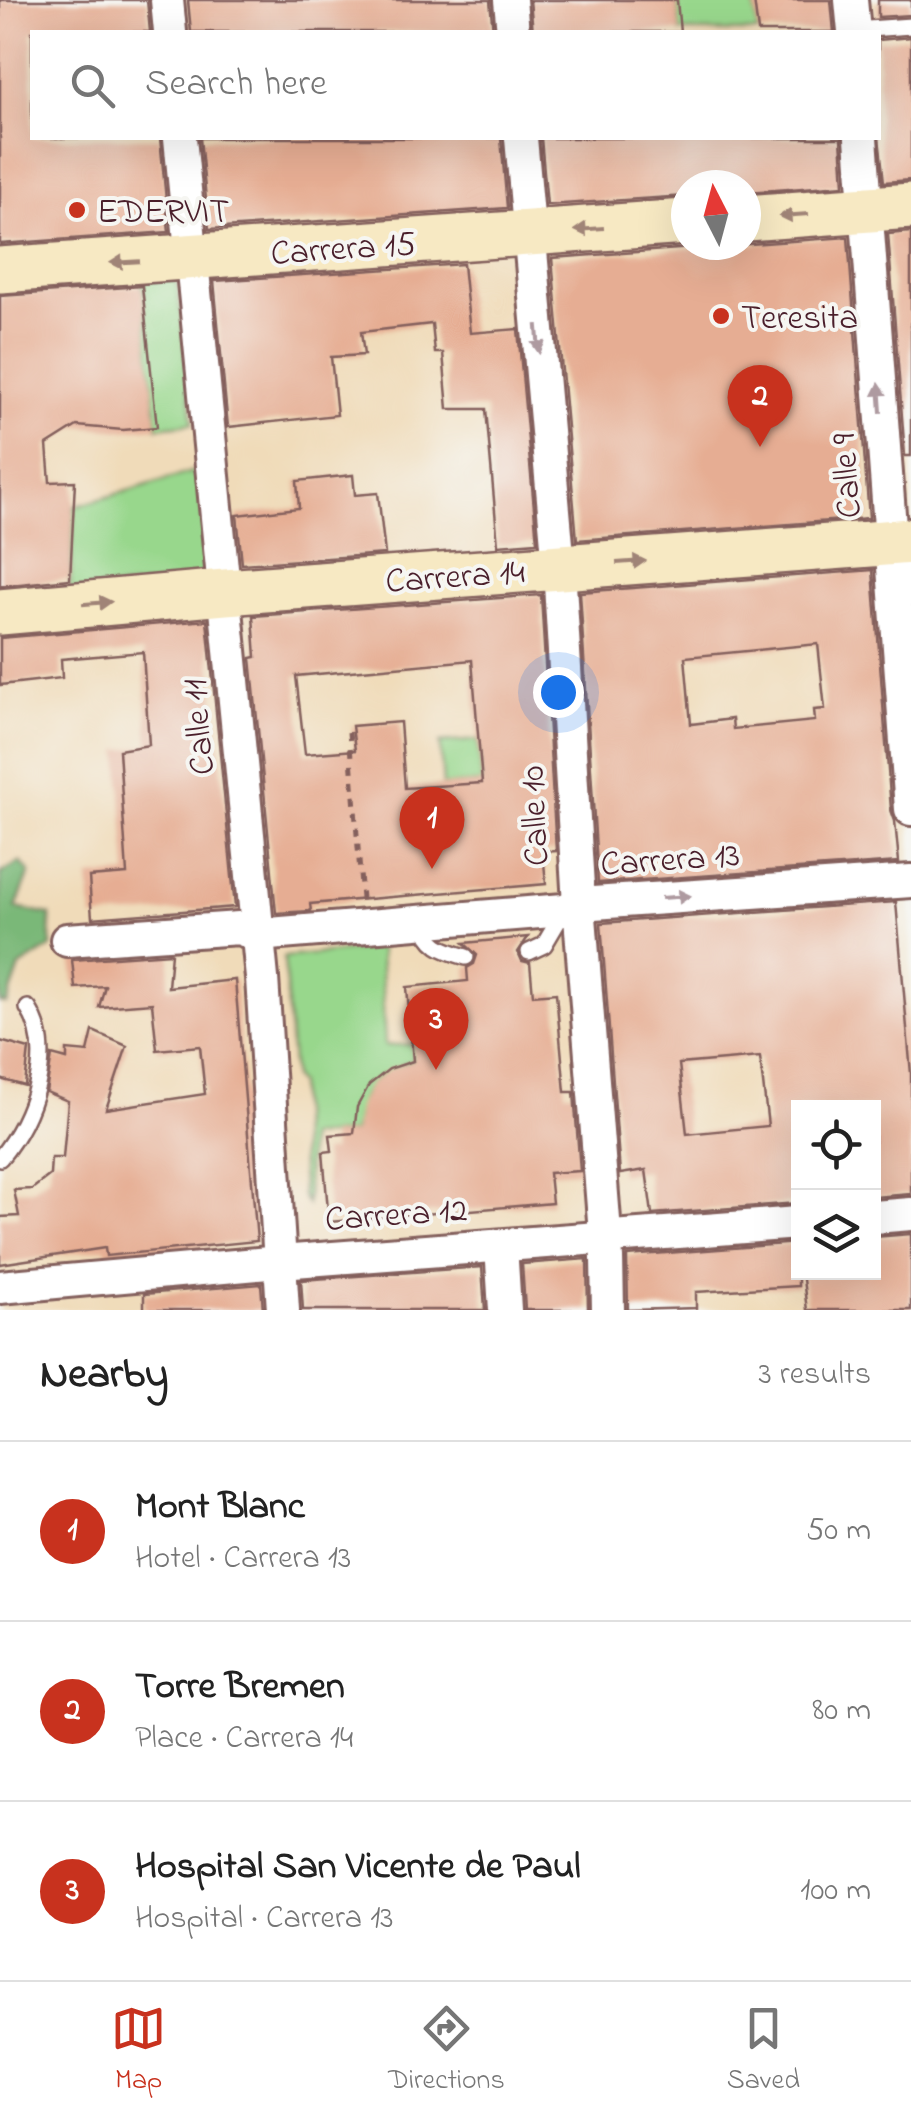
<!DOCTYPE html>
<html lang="en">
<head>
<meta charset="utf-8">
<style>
  :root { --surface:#fff; --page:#f2f2f2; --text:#222; --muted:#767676; --line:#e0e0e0; --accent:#c8321e }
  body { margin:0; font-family:"Indie Flower",sans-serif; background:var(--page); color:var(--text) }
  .controls { position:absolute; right:30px; bottom:30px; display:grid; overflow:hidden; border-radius:0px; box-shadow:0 10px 40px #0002 }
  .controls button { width:90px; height:90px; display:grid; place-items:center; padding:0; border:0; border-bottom:2px solid var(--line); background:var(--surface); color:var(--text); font:50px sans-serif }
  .compass { position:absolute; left:671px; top:170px; width:90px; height:90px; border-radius:50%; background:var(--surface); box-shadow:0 10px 40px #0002; rotate:354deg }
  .you { position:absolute; left:558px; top:692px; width:35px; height:35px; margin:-25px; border:8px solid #fff; border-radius:50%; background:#1a73e8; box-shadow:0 0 0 15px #1a73e833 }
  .badge { display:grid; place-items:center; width:65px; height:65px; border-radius:50%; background:var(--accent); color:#fff; font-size:32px; font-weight:700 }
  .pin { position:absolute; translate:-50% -82px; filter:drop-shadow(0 2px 5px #0008) }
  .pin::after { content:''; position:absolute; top:52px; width:35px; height:30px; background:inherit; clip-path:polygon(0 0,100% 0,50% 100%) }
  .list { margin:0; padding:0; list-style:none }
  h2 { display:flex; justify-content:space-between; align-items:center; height:130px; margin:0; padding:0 40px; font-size:42px }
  h2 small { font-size:32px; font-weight:400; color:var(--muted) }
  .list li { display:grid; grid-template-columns:65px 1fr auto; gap:30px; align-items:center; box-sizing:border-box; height:180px; padding:0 40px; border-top:2px solid var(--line) }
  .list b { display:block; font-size:38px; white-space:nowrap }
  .list p { margin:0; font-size:32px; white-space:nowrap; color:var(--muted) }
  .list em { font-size:32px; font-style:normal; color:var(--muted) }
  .icon { flex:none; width:55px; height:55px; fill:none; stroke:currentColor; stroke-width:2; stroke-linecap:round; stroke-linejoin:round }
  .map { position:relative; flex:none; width:911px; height:1310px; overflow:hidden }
  .search { position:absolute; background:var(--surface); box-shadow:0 10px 40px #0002; left:30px; right:30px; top:30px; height:110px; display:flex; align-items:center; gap:25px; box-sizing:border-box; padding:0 35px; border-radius:0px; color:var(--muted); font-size:38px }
  .sheet { height:670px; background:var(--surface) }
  nav { display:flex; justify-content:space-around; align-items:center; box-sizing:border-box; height:140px; border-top:2px solid var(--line); background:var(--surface); font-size:28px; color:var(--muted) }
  nav a { display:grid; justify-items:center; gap:5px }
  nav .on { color:var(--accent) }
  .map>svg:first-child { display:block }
  .green { fill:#98d78c; stroke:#717b5c; stroke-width:2.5 }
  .forest { fill:#7ab878; stroke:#626c52; stroke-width:2.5 }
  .building { fill:#e6ad93; fill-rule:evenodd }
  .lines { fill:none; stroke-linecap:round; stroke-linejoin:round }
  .service-casing { stroke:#84615d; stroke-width:20 }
  .minor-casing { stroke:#84615d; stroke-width:38 }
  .secondary-casing { stroke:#84615d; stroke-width:50 }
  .path { stroke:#84615d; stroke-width:5; stroke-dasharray:8 8; stroke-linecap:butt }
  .service { stroke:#fff; stroke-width:15 }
  .minor { stroke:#fff; stroke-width:32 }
  .secondary { stroke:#f7e9c3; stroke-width:45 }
  .oneway { fill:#a08477 }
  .oneway2 { fill:#ae9aa0 }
  .poi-dot { fill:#c8321e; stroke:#f6f6f2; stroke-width:4 }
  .labels { text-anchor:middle; stroke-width:8; stroke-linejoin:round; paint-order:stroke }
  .poi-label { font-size:35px; fill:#4a1f2b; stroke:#f6f6f2; text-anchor:start }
  .street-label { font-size:35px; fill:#4a1f2b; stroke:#f6f6f2 }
</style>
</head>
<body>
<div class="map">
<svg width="911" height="1310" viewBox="0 0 911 1310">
  <rect width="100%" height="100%" fill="#f6f6f2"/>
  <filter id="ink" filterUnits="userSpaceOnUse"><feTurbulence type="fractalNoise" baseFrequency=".01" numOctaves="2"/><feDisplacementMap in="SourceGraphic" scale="20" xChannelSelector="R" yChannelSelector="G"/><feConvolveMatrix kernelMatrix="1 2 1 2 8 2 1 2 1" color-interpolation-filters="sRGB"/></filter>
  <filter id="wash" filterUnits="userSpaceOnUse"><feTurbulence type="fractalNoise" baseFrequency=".0048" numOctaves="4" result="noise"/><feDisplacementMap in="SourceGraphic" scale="40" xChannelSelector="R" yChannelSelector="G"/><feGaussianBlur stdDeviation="2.25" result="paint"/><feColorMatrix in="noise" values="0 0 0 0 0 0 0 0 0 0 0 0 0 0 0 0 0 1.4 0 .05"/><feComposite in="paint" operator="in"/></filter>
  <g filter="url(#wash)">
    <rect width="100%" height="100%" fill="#f0dbb9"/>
    <!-- green -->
    <g class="green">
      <path d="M677,0h77l4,32h-78z"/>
      <path d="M177,276l16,147 -36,4 -16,-148z"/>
      <path d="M198,470l12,109 -140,14 4,-86z"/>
      <path d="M478,740l4,43 -39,3 -3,-43z"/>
      <path d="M380,948l5,98 27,-2 1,17c-41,15 -54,27 -59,72l-46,4 -1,67 -5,-8 -4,-112 -5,-6 -9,-121z"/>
    </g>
    <!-- forest -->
    <path class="forest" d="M20,862l10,10 -14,36 34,7 1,32 -31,20 -13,37 -7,-1v-129z"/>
    <g id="blocks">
      <!-- building -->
      <g class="building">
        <path d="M0,0h147l3,32h-118v106h128l9,94 -169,12z"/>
        <path d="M188,0h302l3,32h-302z"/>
        <path d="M530,0h147l3,32h-147z"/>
        <path d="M754,0h77l3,32h-76z"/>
        <path d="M878,0h33v15l-33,2z"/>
        <path d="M911,37v143l-27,2 -6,-53v-89z"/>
        <path d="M200,138h301l6,70 -298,21z"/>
        <path d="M541,138h300l3,47 -98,7v-7h-60v11l-139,9z"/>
        <path d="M911,232v224h-6l-17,-222z"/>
        <path d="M848,237l21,281 -292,22 -25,-282z"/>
        <path d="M463,264l7,69 48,-4 19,213 -39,3 -12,-136h-38l-5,-56h-8l-3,-29 -71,8 3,23 -33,2 6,58 -109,12 -14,-146z"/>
        <path d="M142,286l15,141 -34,3 -46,-4 -30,19 3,37 25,-1 -5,98 -70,7v-290z"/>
        <path d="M353,475l2,20 23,-2 7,61 -143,10 -5,-49 62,-7 -2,-27z"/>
        <path d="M873,570l18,240 4,11 4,41 -301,21 -18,-291zM818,644l7,65 -11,1 1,11 -82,8 -1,-10 -41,5 -6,-67z"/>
        <path d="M541,595l15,256 -13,1 3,32 -236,20 1,7 -35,2 -25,-255 5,-1 -3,-41zM472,660l10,123 -77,5 -5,-66 -48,4 3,24 -50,4 -9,-78z"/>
        <path d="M207,620l28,287 -143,11 -3,-41 38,-3 -8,-124 30,-5 -6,-93 -82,7 1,19 -62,7v-47z"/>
        <path d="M896,902l15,172v120l-37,3v-89h-76v95l-146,11 -6,-44 -26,4 -19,-251zM760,1057l8,69 -81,8 -8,-70z"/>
        <path d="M528,937l-10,15 4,9 8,2 3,32 23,-2 9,99h9l6,79 -31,2 3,30 -223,19 -6,-70 9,-1 -2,-16 24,-2 3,-26 12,-22 20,-16 24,-8 -6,-74 61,-6 -1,-13 7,-4 3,-9 -13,-12z"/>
        <path d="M171,953l-3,34 67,-7 22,261 -151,15 -1,-8 -105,16v-47l19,-1 -5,-26 18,-1 18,-14 1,-17h12l5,-57 -22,-9 6,-37 15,4v-9l21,2 5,-21 34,15 -21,63 99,-15 -5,-48 -43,4 -5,-47 -53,4 6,-21 -30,2 -3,-28z"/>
        <path d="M0,1041l29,8 -4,37 -25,-7z"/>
        <path d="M911,1234v76h-104l-5,-38h72v-35z"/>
        <path d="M798,1243v43l-102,6v16l-68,2 -1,-54z"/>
        <path d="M587,1259l1,51h-63l-3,-46z"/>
        <path d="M482,1267l3,43h-182l-2,-30z"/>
        <path d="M261,1284l2,26h-119v-16z"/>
      </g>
    </g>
  </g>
  <g filter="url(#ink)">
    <use href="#blocks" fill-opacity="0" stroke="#84615d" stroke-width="2.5"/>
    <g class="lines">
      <defs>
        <g id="service">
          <path d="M854,30l57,-4"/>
          <path d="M422,921c7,25 21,29 44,36"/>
          <path d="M529,952l15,-7 20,-34"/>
          <path d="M0,1158c32,-39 57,-105 28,-150"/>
        </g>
        <g id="minor">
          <path d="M167,0l3,32"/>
          <path d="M510,0l3,32"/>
          <path d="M851,0l3,32"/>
          <path d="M180,138l82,840 21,332"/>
          <path d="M521,138l38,429 20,337 28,354 1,52"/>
          <path d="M861,138l50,671"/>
          <path d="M67,940l172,-12 18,7 307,-25 15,-6 332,-23"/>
          <path d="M874,1217l37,-3"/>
          <path d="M501,1246l4,64"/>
          <path d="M0,1287l280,-25 518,-39"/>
        </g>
        <g id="secondary">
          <path d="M746,218l165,-12"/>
          <path d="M0,270l686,-48"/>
          <path d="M0,612l225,-20 686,-51"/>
        </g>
      </defs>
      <!-- service casing -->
      <use href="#service" class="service-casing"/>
      <!-- minor casing -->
      <use href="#minor" class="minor-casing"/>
      <!-- secondary casing -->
      <use href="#secondary" class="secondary-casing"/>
      <!-- path -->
      <path class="path" d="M349,732l13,167"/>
      <!-- service -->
      <use href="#service" class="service"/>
      <!-- minor -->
      <use href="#minor" class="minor"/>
      <!-- secondary -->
      <use href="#secondary" class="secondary"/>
    </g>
    <!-- one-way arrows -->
    <defs><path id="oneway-solid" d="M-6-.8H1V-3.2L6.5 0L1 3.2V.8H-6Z" transform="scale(2.5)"/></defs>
    <g class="oneway">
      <use href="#oneway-solid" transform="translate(794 215) rotate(176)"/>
      <use href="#oneway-solid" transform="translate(589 229) rotate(176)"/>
      <use href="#oneway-solid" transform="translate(125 262) rotate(177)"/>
      <use href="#oneway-solid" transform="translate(631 562) rotate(-4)"/>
      <use href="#oneway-solid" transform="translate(97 603) rotate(-5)"/>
    </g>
    <g class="oneway2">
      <use href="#oneway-solid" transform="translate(538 339) rotate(85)"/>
      <use href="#oneway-solid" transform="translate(880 398) rotate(-94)"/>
      <use href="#oneway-solid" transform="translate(676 897) rotate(-4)"/>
    </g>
  </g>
  <!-- markers -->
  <g class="poi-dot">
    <circle cx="77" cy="210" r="10"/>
    <circle cx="721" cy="316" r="10"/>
  </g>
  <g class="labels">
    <!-- poi labels -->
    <g class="poi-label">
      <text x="97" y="222">EDERVIT</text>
      <text x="741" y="328">Teresita</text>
    </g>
    <!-- street labels -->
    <g class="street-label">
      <text transform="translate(343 247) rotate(-4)" y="12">Carrera 15</text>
      <text transform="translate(845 476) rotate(-94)" y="12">Calle 9</text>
      <text transform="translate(455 575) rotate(-4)" y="12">Carrera 14</text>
      <text transform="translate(197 727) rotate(-95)" y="12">Calle 11</text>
      <text transform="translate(533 816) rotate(-93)" y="12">Calle 10</text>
      <text transform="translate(670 858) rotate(-4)" y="12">Carrera 13</text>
      <text transform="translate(396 1213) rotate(-4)" y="12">Carrera 12</text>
    </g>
  </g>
</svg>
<div class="controls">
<button><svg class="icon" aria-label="locate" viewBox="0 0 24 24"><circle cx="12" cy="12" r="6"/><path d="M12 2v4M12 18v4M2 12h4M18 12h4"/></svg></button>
<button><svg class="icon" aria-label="layers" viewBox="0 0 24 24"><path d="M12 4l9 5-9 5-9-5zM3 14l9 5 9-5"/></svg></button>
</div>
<svg class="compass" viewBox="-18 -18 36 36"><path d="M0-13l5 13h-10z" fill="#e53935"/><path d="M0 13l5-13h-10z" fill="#767676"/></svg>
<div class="you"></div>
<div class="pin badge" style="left:432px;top:869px">1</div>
<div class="pin badge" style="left:760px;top:447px">2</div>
<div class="pin badge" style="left:436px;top:1070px">3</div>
<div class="search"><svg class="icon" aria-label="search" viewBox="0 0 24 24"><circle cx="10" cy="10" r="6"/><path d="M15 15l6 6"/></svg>Search here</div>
</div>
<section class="sheet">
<h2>Nearby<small>3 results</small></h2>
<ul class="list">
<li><span class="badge">1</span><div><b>Mont Blanc</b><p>Hotel · Carrera 13</p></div><em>50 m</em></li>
<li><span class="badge">2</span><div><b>Torre Bremen</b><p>Place · Carrera 14</p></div><em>80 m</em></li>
<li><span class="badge">3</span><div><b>Hospital San Vicente de Paul</b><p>Hospital · Carrera 13</p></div><em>100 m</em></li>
</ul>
</section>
<nav>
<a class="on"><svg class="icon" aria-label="map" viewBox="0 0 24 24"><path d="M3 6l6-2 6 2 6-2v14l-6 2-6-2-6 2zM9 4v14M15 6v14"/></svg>Map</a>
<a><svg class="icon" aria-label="directions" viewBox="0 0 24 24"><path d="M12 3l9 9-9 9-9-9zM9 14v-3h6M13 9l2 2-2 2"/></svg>Directions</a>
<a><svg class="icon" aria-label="saved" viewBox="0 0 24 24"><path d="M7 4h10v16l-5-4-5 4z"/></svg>Saved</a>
</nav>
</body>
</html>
